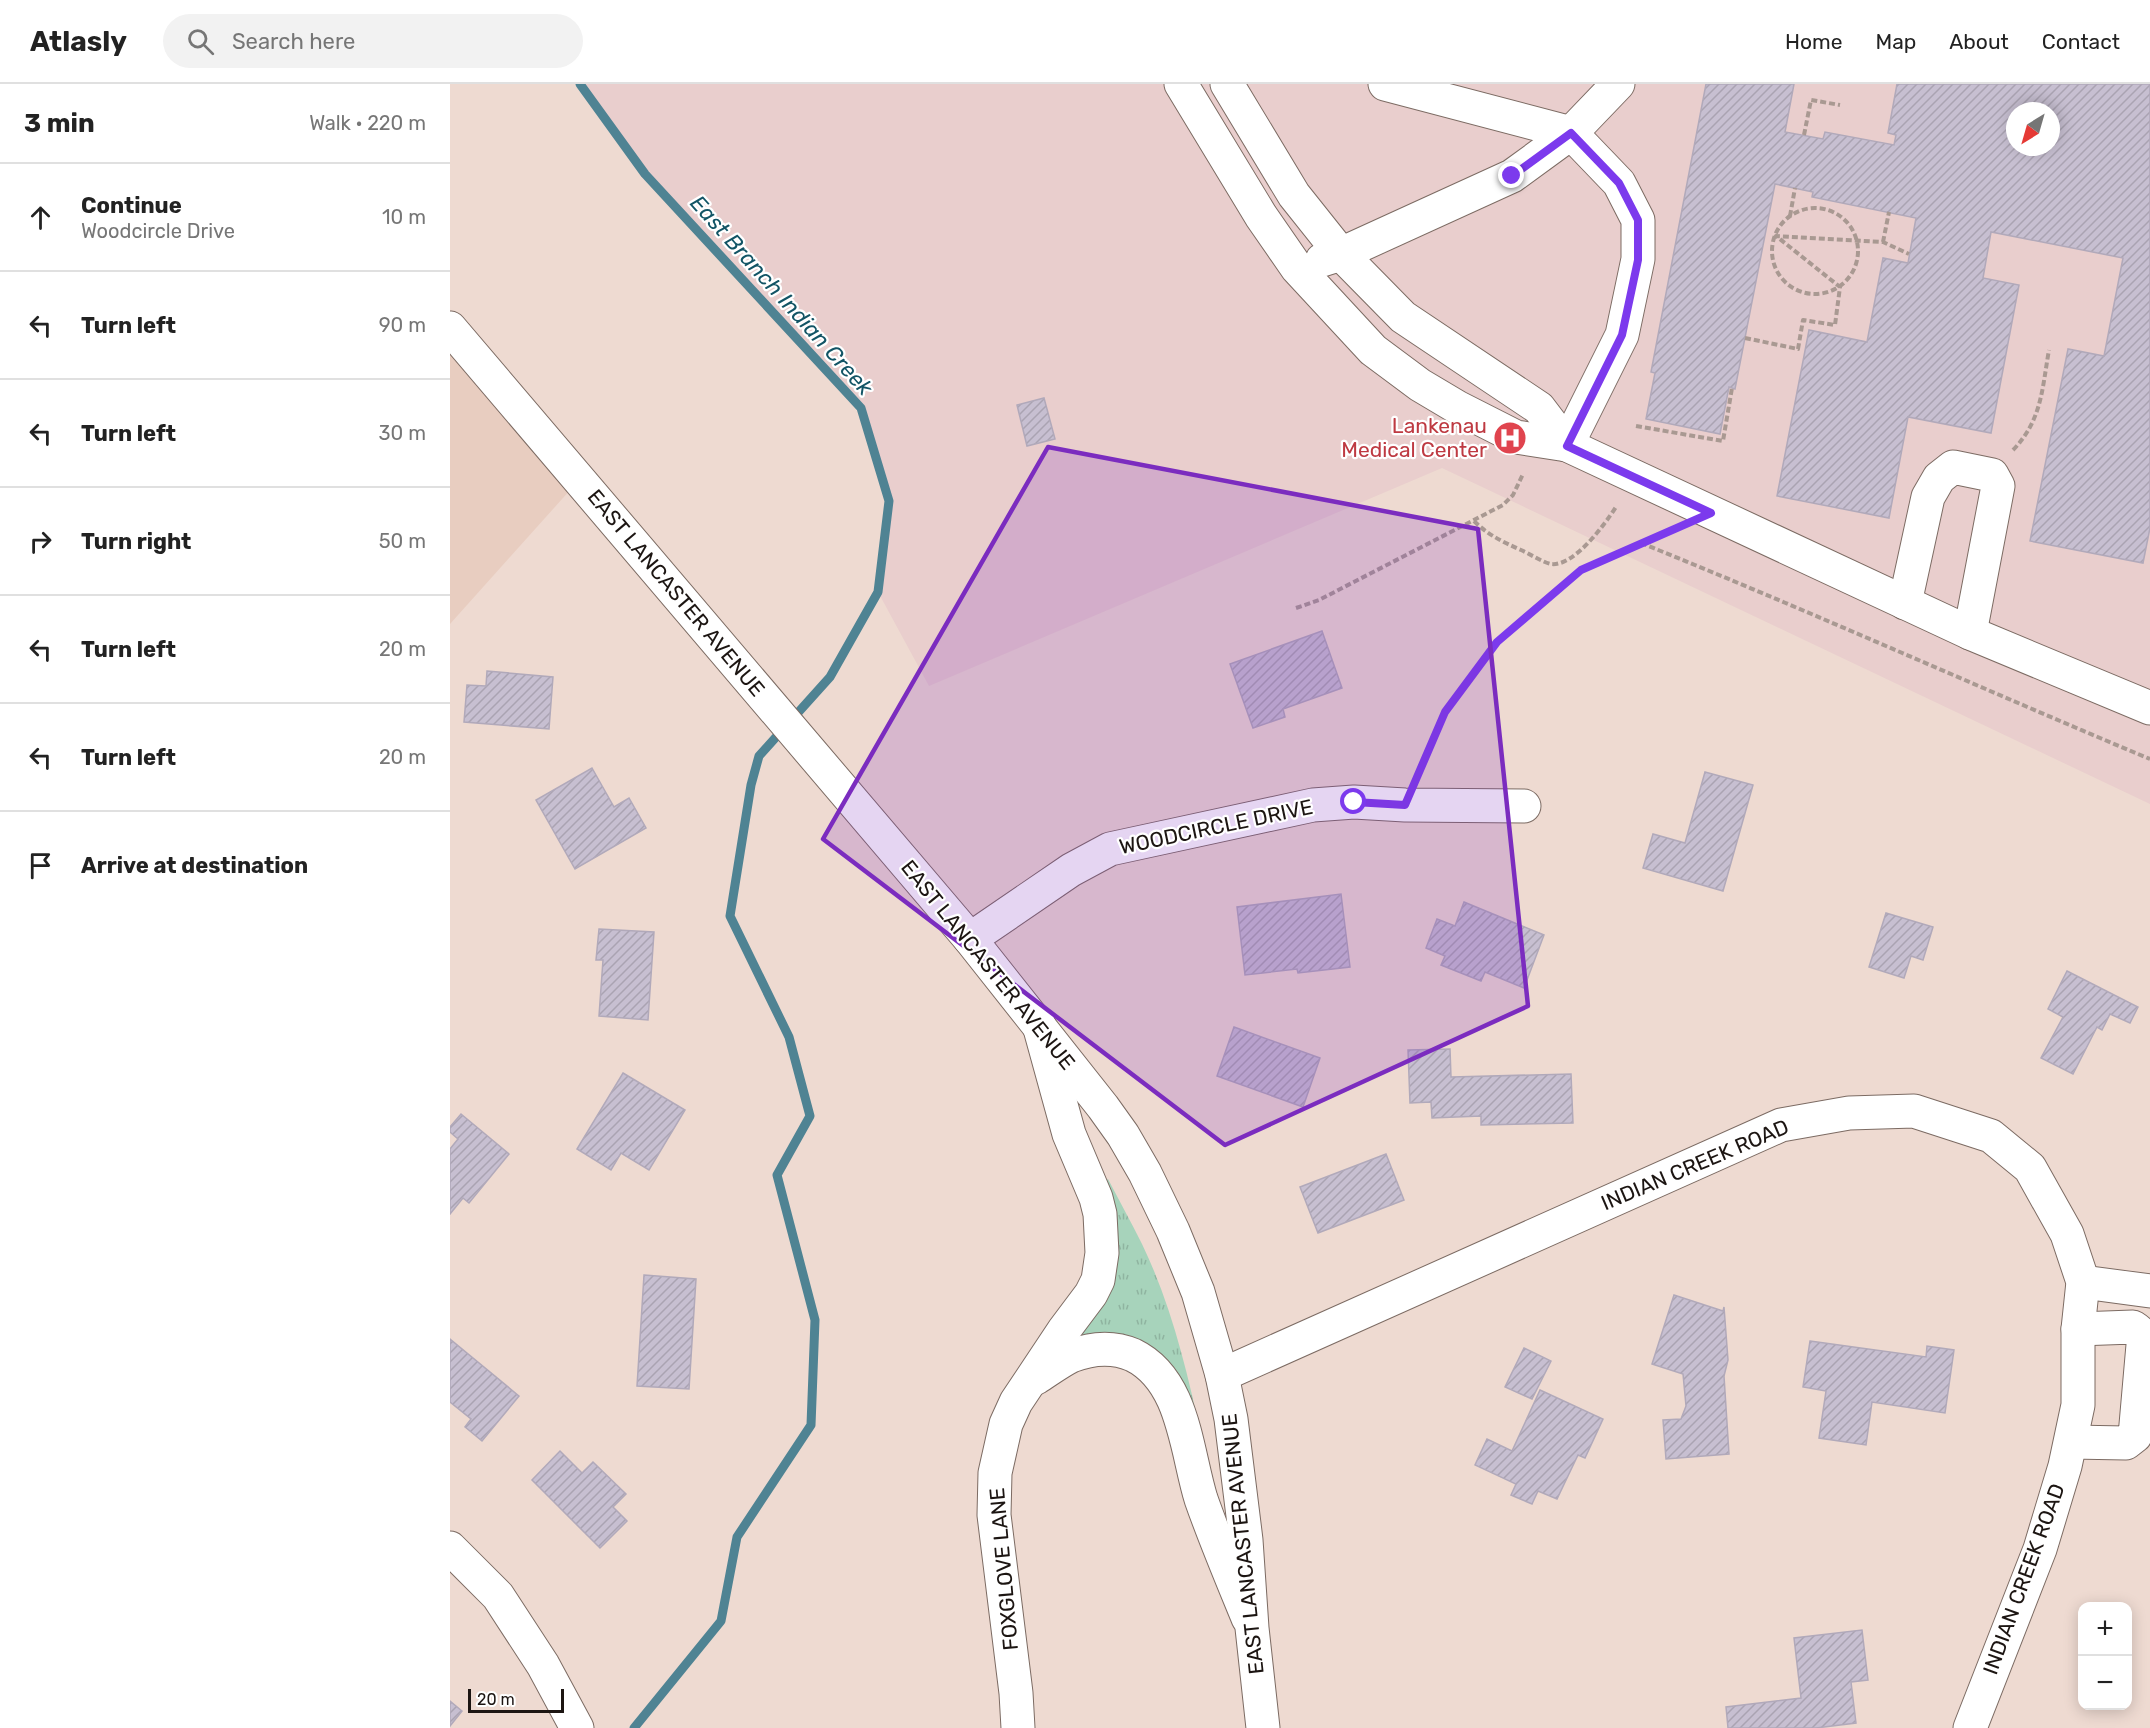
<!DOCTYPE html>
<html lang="en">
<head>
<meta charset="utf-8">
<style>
  :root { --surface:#fff; --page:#f2f2f2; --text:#222; --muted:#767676; --line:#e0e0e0 }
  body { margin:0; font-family:Rubik,sans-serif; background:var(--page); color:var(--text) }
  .controls { position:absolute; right:18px; bottom:18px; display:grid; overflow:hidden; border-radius:12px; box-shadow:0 3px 15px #0003 }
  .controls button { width:54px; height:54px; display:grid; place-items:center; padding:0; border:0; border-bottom:2px solid var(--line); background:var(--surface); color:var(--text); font:30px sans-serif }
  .compass { position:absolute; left:1556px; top:18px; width:54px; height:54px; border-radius:50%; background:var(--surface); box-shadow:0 3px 15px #0003; rotate:217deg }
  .scale { position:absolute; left:18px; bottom:15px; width:96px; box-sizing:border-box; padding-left:6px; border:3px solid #1c1512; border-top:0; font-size:16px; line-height:21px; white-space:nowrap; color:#1c1512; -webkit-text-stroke:4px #fff; paint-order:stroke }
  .stop { position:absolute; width:18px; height:18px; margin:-14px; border:4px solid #7c3aed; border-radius:50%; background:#fff }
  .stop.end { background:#7c3aed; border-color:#fff; box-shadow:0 2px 6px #0008 }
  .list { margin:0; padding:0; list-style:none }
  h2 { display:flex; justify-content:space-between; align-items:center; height:78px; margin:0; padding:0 24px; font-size:26px }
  h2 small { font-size:20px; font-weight:400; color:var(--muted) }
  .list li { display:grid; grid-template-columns:39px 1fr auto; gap:18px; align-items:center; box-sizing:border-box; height:108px; padding:0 24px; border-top:2px solid var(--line) }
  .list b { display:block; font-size:22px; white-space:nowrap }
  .list p { margin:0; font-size:20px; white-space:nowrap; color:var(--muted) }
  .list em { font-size:20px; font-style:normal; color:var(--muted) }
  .icon { flex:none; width:33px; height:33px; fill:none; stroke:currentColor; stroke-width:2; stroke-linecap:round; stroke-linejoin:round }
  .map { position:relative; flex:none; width:1700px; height:1644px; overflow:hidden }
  header { display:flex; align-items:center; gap:36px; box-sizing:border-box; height:84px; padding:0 30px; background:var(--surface); border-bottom:2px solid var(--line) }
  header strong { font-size:28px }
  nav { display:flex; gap:33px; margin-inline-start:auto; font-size:21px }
  .search { width:420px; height:54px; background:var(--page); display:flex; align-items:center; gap:15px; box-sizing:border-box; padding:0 21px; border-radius:33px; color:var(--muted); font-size:22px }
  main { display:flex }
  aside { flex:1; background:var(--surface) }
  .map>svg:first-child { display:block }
  .built { fill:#e8cdc0 }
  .medical { fill:#e9cecd; fill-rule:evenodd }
  .grass { fill:url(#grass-tufts) }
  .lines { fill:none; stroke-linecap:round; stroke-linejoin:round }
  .stream { stroke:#4f8393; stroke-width:9 }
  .building { fill:url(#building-hatch); stroke:#b1a9ba; stroke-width:1.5; fill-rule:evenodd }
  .minor-casing { stroke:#7c6b63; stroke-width:35 }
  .highway-casing { stroke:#7c6b63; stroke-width:35 }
  .path { stroke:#a99992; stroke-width:4; stroke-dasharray:6 3; stroke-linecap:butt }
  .minor { stroke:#fff; stroke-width:33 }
  .highway { stroke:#fff; stroke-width:33 }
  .route { stroke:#7c3aed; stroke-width:8 }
  .marked { fill:#7b2cbf; fill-opacity:0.2; stroke:#7b2cbf; stroke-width:4.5; stroke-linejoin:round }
  .labels { text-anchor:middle; stroke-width:4.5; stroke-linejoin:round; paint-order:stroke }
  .health-label { font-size:21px; fill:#be3a42; stroke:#fff; text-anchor:end }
  .street-label { font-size:21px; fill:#1c1512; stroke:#fff }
  .water-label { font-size:22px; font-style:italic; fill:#125465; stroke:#fff }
</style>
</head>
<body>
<header>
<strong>Atlasly</strong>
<div class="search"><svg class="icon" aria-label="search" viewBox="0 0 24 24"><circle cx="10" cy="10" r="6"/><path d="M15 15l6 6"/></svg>Search here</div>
<nav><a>Home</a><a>Map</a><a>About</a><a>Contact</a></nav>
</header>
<main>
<aside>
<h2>3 min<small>Walk · 220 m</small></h2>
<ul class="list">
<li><svg class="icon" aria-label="ahead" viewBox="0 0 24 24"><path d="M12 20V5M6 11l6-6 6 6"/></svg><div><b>Continue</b><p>Woodcircle Drive</p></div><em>10 m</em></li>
<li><svg class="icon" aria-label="left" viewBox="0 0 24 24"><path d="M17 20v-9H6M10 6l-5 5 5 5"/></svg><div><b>Turn left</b></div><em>90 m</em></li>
<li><svg class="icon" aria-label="left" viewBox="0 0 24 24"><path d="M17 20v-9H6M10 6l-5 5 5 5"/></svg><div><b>Turn left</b></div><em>30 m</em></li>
<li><svg class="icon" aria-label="right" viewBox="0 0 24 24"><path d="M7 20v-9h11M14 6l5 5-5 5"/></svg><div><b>Turn right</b></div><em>50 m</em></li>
<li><svg class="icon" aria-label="left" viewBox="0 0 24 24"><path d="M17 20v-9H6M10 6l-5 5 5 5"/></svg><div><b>Turn left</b></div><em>20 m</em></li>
<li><svg class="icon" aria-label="left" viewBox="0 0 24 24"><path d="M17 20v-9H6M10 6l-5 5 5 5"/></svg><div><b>Turn left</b></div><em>20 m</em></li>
<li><svg class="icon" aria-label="arrive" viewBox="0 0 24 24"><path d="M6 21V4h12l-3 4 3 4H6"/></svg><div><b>Arrive at destination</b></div></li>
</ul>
</aside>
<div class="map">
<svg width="1700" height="1644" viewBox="0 0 1700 1644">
  <defs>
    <pattern id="grass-tufts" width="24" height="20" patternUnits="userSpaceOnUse" patternTransform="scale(1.5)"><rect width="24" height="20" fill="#a7d3bb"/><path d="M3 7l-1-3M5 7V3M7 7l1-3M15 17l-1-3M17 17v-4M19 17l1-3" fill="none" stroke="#8fb4a0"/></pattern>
    <pattern id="building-hatch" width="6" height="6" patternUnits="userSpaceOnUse" patternTransform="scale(1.5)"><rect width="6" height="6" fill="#c7bfd1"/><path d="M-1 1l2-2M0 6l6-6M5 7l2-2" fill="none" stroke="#aaa3b2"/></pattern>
  </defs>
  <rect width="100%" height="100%" fill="#eedad1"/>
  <!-- built -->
  <path class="built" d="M0,244l130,151 -130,145z"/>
  <!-- medical -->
  <path class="medical" d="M130,0h1570v720l-708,-336 -513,218 -51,-94 11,-91 -28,-93 -216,-234zM1565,27h36v36h-36z"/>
  <!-- grass -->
  <path class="grass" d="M658,1095c11,21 23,43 34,65 29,60 45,126 59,191l-16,-44 -112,-52c10,-10 20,-20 28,-31 28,-38 11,-84 2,-125z"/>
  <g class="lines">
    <!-- stream -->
    <path class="stream" d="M130,0l65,90 216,234 28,93 -11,91 -48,85 -71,79 -8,29 -21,131 59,121 21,79 -33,59 38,145 -4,105 -74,112 -16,84 -87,107"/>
  </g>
  <!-- building -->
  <g class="building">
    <path d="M1256,0h88l-9,48 38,7 2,-7 69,13 2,-10 -8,-2 9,-49h253v444l-7,35 -113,-22 38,-192 36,7 19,-98 -132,-26 -8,46 36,7 -28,148 -83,-16 -19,101 -112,-22 32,-166 58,12 16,-84 25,5 8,-45 -104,-21 1,-5 -38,-8 -40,205 -6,-2 -9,47 -74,-15 9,-46 -4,-1zM1565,27h36v36h-36z"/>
    <path d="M594,314l11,41 -28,7 -10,-41z"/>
    <path d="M872,547l20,57 -59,21 2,8 -32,11 -23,-64z"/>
    <path d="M37,587l66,6 -4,52 -85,-7 3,-37 19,1z"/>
    <path d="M142,684l22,39 15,-9 17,30 -71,41 -39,-69z"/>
    <path d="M1255,688l48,13 -30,106 -80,-23 10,-34 32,9z"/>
    <path d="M891,810l9,73 -52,6 -1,-4 -52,6 -8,-68z"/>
    <path d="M1014,818l80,33 -20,53 -39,-16 -4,9 -40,-16 4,-9 -19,-8 11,-29 18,7z"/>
    <path d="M1436,829l47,14 -10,33 -12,-4 -7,22 -35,-11z"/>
    <path d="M149,845l55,3 -6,88 -49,-4 4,-56h-7z"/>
    <path d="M1617,887l71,36 -8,16 -20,-9 -8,16 -5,-3 -24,47 -32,-16 22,-41 -15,-8z"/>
    <path d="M784,943l86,31 -17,49 -86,-31z"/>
    <path d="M1000,965l1,28 120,-3 2,49 -92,2v-9l-49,2 -1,-16 -21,1 -2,-53z"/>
    <path d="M173,989l62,37 -36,60 -28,-17 -10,17 -34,-21z"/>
    <path d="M11,1030l48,40 -40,49 -6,-5 -13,16v-65l8,-10 -8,-7v-5z"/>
    <path d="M936,1070l18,46 -86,33 -18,-46z"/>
    <path d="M194,1191l52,4 -7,110 -52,-3z"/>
    <path d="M1224,1211l49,16 1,-4 4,53 -4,16 5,78 -63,5 -3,-39 18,-1 5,-13 -3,-32 -31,-10z"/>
    <path d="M0,1255l69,57 -37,45 -17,-14 6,-8 -21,-17z"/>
    <path d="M1360,1257l116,16 1,-11 27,4 -9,63 -73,-11 -6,43 -47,-7 7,-47 -23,-4z"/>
    <path d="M1074,1264l27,13 -19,38 -27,-12z"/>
    <path d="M1090,1306l63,29 -18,39 -7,-3 -21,44 -19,-8 -6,13 -21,-9 5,-11 -41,-19 12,-26 25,12z"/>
    <path d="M110,1367l22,22 11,-11 33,32 -13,13 14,14 -27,27 -68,-68z"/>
    <path d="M1412,1546l6,50 -17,2 5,41 -40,5h-88l-2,-21 75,-9 -7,-60z"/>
    <path d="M0,1617l12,10 -12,15z"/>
  </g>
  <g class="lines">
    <defs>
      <g id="minor">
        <path d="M731,0l80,132 36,52 76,82 47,35 37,22 59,30 51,8 403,188 180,75"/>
        <path d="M777,0l67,111 47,59 62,63 136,91 28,37"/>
        <path d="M935,0l186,49 48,50 19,37v39l-16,76 -55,110"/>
        <path d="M872,176l19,-6 171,-78 59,-43 47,-49"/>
        <path d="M1455,519l23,-106 11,-19 14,-11 39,8 6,11 -28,147"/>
        <path d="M520,855l101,-69 39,-21 203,-44 41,-3 51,3 119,1"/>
        <path d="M1633,1198l67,9"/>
        <path d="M772,1291l559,-250 68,-12 65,-2 77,25 39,32 37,66 16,48 -5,47v76l-13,61 -25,83 -70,179"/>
        <path d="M586,1294c11,-7 23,-16 35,-22 21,-8 41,-10 62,-1 51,25 53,95 68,144 14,40 31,80 47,119"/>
        <path d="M1621,1358l55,1 9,-7 8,-91c0,-10 -2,-13 -10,-18l-55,2"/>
        <path d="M0,1464l48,48 45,69 34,63"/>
        <path d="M568,1644l-2,-35 -22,-178 1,-42 11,-49 10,-22 48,-72 27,-36 7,-14 4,-27 -2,-39 -4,-16 -27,-64 -30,-109"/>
      </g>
      <path id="highway" d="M0,244l520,611 133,168 20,28 22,38 28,58 25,61 24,83 9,44 15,121 6,88 11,100"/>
    </defs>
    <!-- minor casing -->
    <use href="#minor" class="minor-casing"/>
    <!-- highway casing -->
    <use href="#highway" class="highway-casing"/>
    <!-- path -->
    <g class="path">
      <path d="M1354,51l7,-35 29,5"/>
      <circle cx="1365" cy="167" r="43"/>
      <path d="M1340,132l5,-28"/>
      <path d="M1433,158l6,-30"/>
      <path d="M1295,254l53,11 5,-29 32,5 5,-38 -64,-51 107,6 26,12"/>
      <path d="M1186,342l87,15 9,-53"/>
      <path d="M1563,366c29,-30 29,-61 36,-100"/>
      <path d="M1024,437c14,14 29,21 47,29 9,4 21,12 30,14 23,3 54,-40 65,-57"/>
      <path d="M1191,459c171,69 339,145 509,216"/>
      <path d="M846,524l23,-8 184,-95 10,-10 10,-21"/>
      <path d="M968,690l27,-62 52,-70 84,-72 91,-40"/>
    </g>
    <!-- minor -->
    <use href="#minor" class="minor"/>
    <!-- highway -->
    <use href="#highway" class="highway"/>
  </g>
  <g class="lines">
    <!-- route -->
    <path class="route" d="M904,718l51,3 40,-93 52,-70 84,-72 130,-57 -144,-67 55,-111 16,-75v-40l-19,-37 -48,-50 -59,43"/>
  </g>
  <!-- marked area -->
  <path class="marked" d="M598,363l430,82 50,477 -303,139 -402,-306z"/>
  <!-- icons -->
  <defs>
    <symbol id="hospital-disc" viewBox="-11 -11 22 22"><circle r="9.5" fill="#e0444e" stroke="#fff"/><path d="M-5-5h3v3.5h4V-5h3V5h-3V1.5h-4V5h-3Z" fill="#fff"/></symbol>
  </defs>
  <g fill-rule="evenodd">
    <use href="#hospital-disc" x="1041" y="335" width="38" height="38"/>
  </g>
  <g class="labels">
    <!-- health labels -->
    <g class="health-label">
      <text x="1037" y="349">Lankenau<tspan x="1037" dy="24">Medical Center</tspan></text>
    </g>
    <!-- street labels -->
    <g class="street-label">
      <text transform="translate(226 509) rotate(50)" y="7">EAST LANCASTER AVENUE</text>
      <text transform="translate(766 743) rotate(-12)" y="7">WOODCIRCLE DRIVE</text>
      <text transform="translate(538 881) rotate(51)" y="7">EAST LANCASTER AVENUE</text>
      <text transform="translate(1245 1081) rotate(-23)" y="7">INDIAN CREEK ROAD</text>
      <text transform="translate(793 1460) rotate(-96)" y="7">EAST LANCASTER AVENUE</text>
      <text transform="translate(554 1485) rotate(-95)" y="7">FOXGLOVE LANE</text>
      <text transform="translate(1574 1495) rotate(-70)" y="7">INDIAN CREEK ROAD</text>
    </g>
    <!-- water labels -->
    <g class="water-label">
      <text transform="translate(332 211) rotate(48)" y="8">East Branch Indian Creek</text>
    </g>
  </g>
</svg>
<div class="controls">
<button>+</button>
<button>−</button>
</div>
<svg class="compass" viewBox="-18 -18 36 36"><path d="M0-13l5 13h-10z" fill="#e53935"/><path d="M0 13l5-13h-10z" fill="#767676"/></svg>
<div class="scale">20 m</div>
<div class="stop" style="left:904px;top:718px"></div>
<div class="stop end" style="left:1062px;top:92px"></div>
</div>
</main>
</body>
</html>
